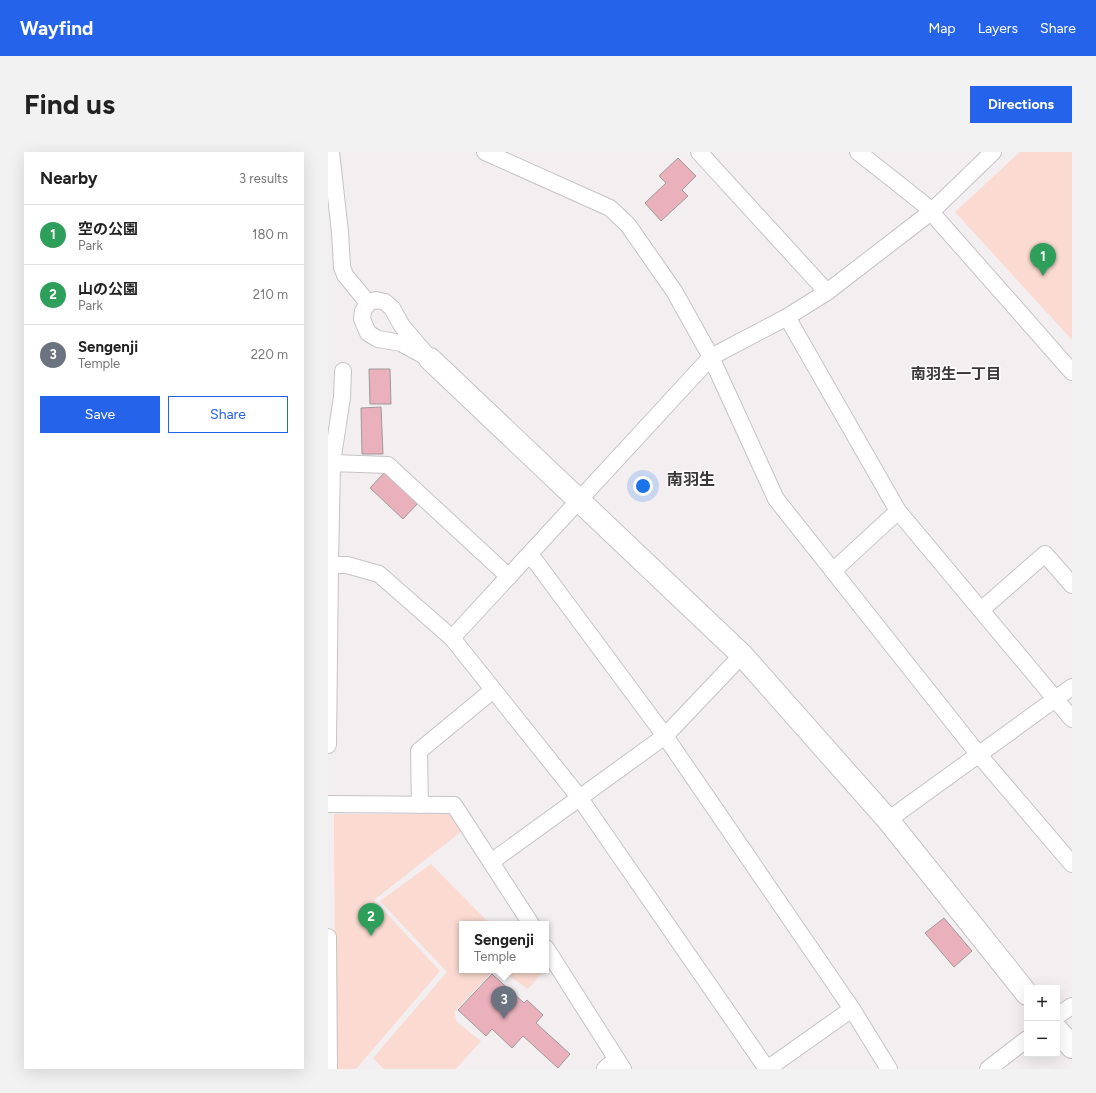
<!DOCTYPE html>
<html lang="en">
<head>
<meta charset="utf-8">
<style>
  :root { --surface:#fff; --page:#f2f2f2; --text:#222; --muted:#767676; --line:#e0e0e0; --accent:#2563eb }
  body { margin:0; font-family:Figtree,"Noto Sans JP",sans-serif; background:var(--page); color:var(--text) }
  .controls { position:absolute; right:12px; bottom:12px; display:grid; overflow:hidden; border-radius:0px; box-shadow:0 4px 16px #0002 }
  .controls button { width:36px; height:36px; display:grid; place-items:center; padding:0; border:0; border-bottom:1px solid var(--line); background:var(--surface); color:var(--text); font:20px sans-serif }
  .you { position:absolute; left:315px; top:334px; width:14px; height:14px; margin:-10px; border:3px solid #fff; border-radius:50%; background:#1a73e8; box-shadow:0 0 0 6px #1a73e833 }
  .badge { display:grid; place-items:center; width:26px; height:26px; border-radius:50%; background:var(--accent); color:#fff; font-size:13px; font-weight:700 }
  .pin { position:absolute; translate:-50% -33px; filter:drop-shadow(0 1px 2px #0008) }
  .pin::after { content:''; position:absolute; top:21px; width:14px; height:12px; background:inherit; clip-path:polygon(0 0,100% 0,50% 100%) }
  .popup { position:absolute; left:131px; top:769px; width:90px; height:52px; box-sizing:border-box; display:grid; place-content:center; border-radius:0px; background:var(--surface); filter:drop-shadow(0 1px 3px #0005); font-size:13px; white-space:nowrap; color:var(--muted) }
  .popup b { font-size:15px; color:var(--text) }
  .popup::after { content:''; position:absolute; left:50%; top:100%; margin-left:-8px; border:8px solid transparent; border-top-color:var(--surface) }
  .list { margin:0; padding:0; list-style:none }
  h2 { display:flex; justify-content:space-between; align-items:center; height:52px; margin:0; padding:0 16px; font-size:17px }
  h2 small { font-size:13px; font-weight:400; color:var(--muted) }
  .list li { display:grid; grid-template-columns:26px 1fr auto; gap:12px; align-items:center; box-sizing:border-box; height:60px; padding:0 16px; border-top:1px solid var(--line) }
  .list b { display:block; font-size:15px; white-space:nowrap }
  .list p { margin:0; font-size:13px; white-space:nowrap; color:var(--muted) }
  .list em { font-size:13px; font-style:normal; color:var(--muted) }
  .actions { display:flex; gap:8px; padding:12px 16px }
  .actions a { flex:1; padding:9px 0; border:1px solid var(--accent); border-radius:0px; text-align:center; font-size:14px; color:var(--accent) }
  .actions .main { background:var(--accent); color:#fff }
  .map { position:relative; flex:none; width:744px; height:917px; overflow:hidden; border-radius:0px }
  header { display:flex; align-items:center; gap:24px; box-sizing:border-box; height:56px; padding:0 20px; background:var(--accent); color:#fff }
  header strong { font-size:19px }
  nav { display:flex; gap:22px; margin-inline-start:auto; font-size:14px }
  .intro { display:flex; align-items:center; justify-content:space-between; box-sizing:border-box; height:96px; padding:0 24px }
  h1 { margin:0; font-size:28px }
  .button { padding:10px 18px; border-radius:0px; background:var(--accent); color:#fff; font-size:14px; font-weight:700 }
  main { display:flex; gap:24px; padding:0 24px }
  aside { flex:1; background:var(--surface); border-radius:0px; box-shadow:0 4px 16px #0002 }
  .map>svg:first-child { display:block }
  .green { fill:#fadad1 }
  .building { fill:#eab0bb; stroke:#9e9a9a }
  .lines { fill:none; stroke-linecap:round; stroke-linejoin:round }
  .street-casing { stroke:#c6c2c5; stroke-width:18 }
  .secondary-casing { stroke:#c6c2c5; stroke-width:24 }
  .street { stroke:#fff; stroke-width:16 }
  .secondary { stroke:#fff; stroke-width:22 }
  .labels { text-anchor:middle; stroke-width:3; stroke-linejoin:round; paint-order:stroke }
  .neighbourhood-label { font-size:15px; font-weight:bold; fill:#3a3739; stroke:#fffcfe }
  .quarter-label { font-size:16px; font-weight:bold; fill:#3a3739; stroke:#fffcfe }
</style>
</head>
<body>
<header>
<strong>Wayfind</strong>
<nav><a>Map</a><a>Layers</a><a>Share</a></nav>
</header>
<div class="intro"><h1>Find us</h1><a class="button">Directions</a></div>
<main>
<aside>
<h2>Nearby<small>3 results</small></h2>
<ul class="list">
<li><span class="badge" style="background:#2e9e5b">1</span><div><b>空の公園</b><p>Park</p></div><em>180 m</em></li>
<li><span class="badge" style="background:#2e9e5b">2</span><div><b>山の公園</b><p>Park</p></div><em>210 m</em></li>
<li><span class="badge" style="background:#6b7280">3</span><div><b>Sengenji</b><p>Temple</p></div><em>220 m</em></li>
</ul>
<div class="actions"><a class="main">Save</a><a>Share</a></div>
</aside>
<div class="map">
<svg width="744" height="917" viewBox="0 0 744 917">
  <rect width="100%" height="100%" fill="#f3eff1"/>
  <!-- green -->
  <g class="green">
    <path d="M692,0h52v188l-117,-128z"/>
    <path d="M6,662h115l13,17 -88,69 66,71 -84,98h-21z"/>
    <path d="M103,712l59,60h-28v46h32l-40,42 3,10 24,19 -25,28h-72l-11,-11 74,-86 -67,-71z"/>
    <path d="M173,818h44l-17,19z"/>
  </g>
  <!-- building -->
  <g class="building">
    <path d="M350,6l18,18 -14,14 6,6 -27,25 -16,-18 21,-20 -7,-7z"/>
    <path d="M41,217h21l1,35h-21z"/>
    <path d="M53,255l2,47h-21l-1,-46z"/>
    <path d="M58,319l33,31 -16,17 -33,-31z"/>
    <path d="M616,766l28,33 -18,16 -29,-34z"/>
    <path d="M164,822l32,29 3,-3 16,15 -7,8 34,31 -12,14 -35,-32 -11,12 -20,-19 -6,7 -28,-26z"/>
  </g>
  <g class="lines">
    <defs>
      <g id="street">
        <path d="M3,0l9,80 2,35 3,8 23,28"/>
        <path d="M157,0l125,56 18,17 46,66 37,66 65,142 203,256 93,109"/>
        <path d="M371,0l128,140"/>
        <path d="M530,0l67,53 6,7 62,-60"/>
        <path d="M48,148l9,2 7,6 10,18 28,33 -29,-16 -23,-4 -10,-6 -6,-14 1,-8 5,-8z"/>
        <path d="M459,165l111,194 174,208"/>
        <path d="M4,311l10,-66 1,-26"/>
        <path d="M202,402l135,182 187,273 37,60"/>
        <path d="M2,413l2,-102 56,2 121,112"/>
        <path d="M505,419l65,-60"/>
        <path d="M653,458l64,-56 27,31"/>
        <path d="M124,486l259,-281 76,-40 40,-25 104,-80 141,160"/>
        <path d="M0,593l2,-180h17l32,9 73,64 127,159 188,272"/>
        <path d="M0,652l126,1 77,119"/>
        <path d="M92,653l-1,-54 74,-61"/>
        <path d="M560,668l184,-133"/>
        <path d="M163,710l174,-126 77,-81"/>
        <path d="M0,785l1,132"/>
        <path d="M218,796l77,121"/>
        <path d="M729,864l15,-10"/>
        <path d="M277,917l11,-10"/>
        <path d="M439,917l85,-60"/>
        <path d="M660,917l39,-30"/>
      </g>
      <g id="secondary">
        <path d="M102,207l312,296 146,165 139,174"/>
        <path d="M729,878l15,17"/>
      </g>
    </defs>
    <!-- street casing -->
    <use href="#street" class="street-casing"/>
    <!-- secondary casing -->
    <use href="#secondary" class="secondary-casing"/>
    <!-- street -->
    <use href="#street" class="street"/>
    <!-- secondary -->
    <use href="#secondary" class="secondary"/>
  </g>
  <g class="labels">
    <!-- neighbourhood labels -->
    <g class="neighbourhood-label">
      <text x="628" y="227">南羽生一丁目</text>
    </g>
    <!-- quarter labels -->
    <g class="quarter-label">
      <text x="363" y="333">南羽生</text>
    </g>
  </g>
</svg>
<div class="controls">
<button>+</button>
<button>−</button>
</div>
<div class="you"></div>
<div class="pin badge" style="left:715px;top:124px;background:#2e9e5b">1</div>
<div class="pin badge" style="left:43px;top:784px;background:#2e9e5b">2</div>
<div class="pin badge" style="left:176px;top:867px;background:#6b7280">3</div>
<div class="popup"><b>Sengenji</b>Temple</div>
</div>
</main>
</body>
</html>
